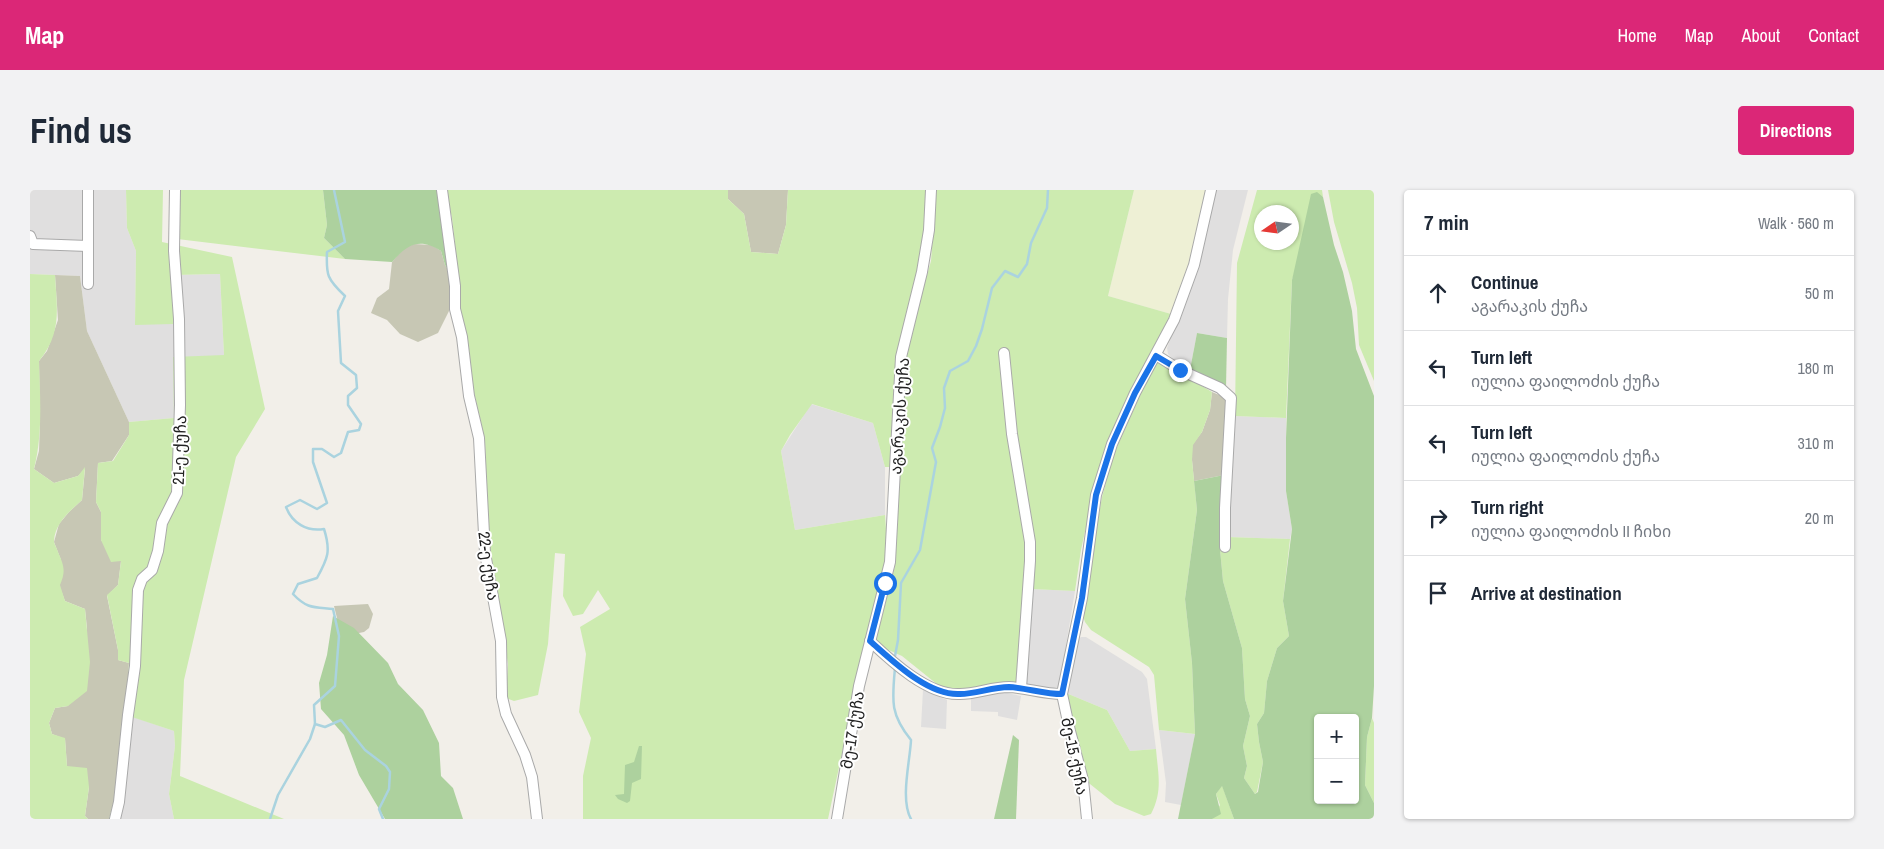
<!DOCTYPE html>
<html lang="en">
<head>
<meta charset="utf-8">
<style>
  :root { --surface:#fff; --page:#f2f2f3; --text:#1f2937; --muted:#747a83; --line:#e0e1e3; --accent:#db2777 }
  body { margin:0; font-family:"Archivo Narrow","Noto Sans Georgian",sans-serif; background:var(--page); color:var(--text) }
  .controls { position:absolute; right:15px; bottom:15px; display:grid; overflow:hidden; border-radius:5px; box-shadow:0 1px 4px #0004 }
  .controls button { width:45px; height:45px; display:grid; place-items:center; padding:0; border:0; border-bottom:1px solid var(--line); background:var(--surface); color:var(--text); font:25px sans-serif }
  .compass { position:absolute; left:1224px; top:15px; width:45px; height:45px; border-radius:50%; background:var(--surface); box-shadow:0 1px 4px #0004; rotate:257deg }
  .stop { position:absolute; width:15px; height:15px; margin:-11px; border:4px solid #1a73e8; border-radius:50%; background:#fff }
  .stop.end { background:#1a73e8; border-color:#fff; box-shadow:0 1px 5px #0008 }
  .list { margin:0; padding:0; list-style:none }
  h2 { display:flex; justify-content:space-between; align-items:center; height:65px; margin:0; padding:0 20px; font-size:21px }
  h2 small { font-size:16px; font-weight:400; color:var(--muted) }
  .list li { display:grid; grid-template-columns:32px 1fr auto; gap:15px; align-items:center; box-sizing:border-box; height:75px; padding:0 20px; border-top:1px solid var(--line) }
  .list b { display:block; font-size:19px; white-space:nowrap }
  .list p { margin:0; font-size:16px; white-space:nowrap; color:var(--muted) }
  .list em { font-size:16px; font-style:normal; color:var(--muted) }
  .icon { flex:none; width:28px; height:28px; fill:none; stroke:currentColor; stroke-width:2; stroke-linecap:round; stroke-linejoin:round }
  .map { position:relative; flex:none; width:1344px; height:629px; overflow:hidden; border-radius:5px }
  header { display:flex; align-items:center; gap:30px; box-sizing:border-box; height:70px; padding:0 25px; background:var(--accent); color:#fff }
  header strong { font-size:24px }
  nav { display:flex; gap:28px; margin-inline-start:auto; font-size:18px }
  .intro { display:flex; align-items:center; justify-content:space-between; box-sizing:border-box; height:120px; padding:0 30px }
  h1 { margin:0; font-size:35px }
  .button { padding:12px 22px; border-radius:5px; background:var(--accent); color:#fff; font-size:18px; font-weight:700 }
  main { display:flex; gap:30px; padding:0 30px }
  aside { flex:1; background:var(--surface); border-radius:5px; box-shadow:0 1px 4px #0004 }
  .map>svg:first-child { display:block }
  .residential { fill:#e0dfdf }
  .construction { fill:#c7c7b4 }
  .farmland { fill:#eef0d5 }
  .grass { fill:#cdebb0; fill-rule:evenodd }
  .forest { fill:#add19e; fill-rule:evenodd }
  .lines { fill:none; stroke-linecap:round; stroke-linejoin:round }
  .stream { stroke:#aad3df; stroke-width:2.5 }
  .minor-casing { stroke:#a9a9a9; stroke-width:12 }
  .minor { stroke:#fff; stroke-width:10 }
  .route { stroke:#1a73e8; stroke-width:6 }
  .labels { text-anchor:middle; stroke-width:4; stroke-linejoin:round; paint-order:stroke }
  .street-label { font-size:16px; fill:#222; stroke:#fff }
</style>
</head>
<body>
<header>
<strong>Map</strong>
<nav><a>Home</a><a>Map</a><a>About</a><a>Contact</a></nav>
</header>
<div class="intro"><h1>Find us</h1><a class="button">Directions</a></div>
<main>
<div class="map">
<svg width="1344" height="629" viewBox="0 0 1344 629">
  <rect width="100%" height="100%" fill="#f2efe9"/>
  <!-- residential -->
  <g class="residential">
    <path d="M0,0h96l1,38 9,23 -1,74 38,-50 47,-1 4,81 -50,63 -45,4 -42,-91 -7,-55 -50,-2z"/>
    <path d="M1184,0h34l-15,60 -5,49 -1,39 -30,-5 -7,37 -16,-10 -6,-6 -1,-6 12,-31z"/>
    <path d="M781,214l62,19 12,44v48l-90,15 -14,-79z"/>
    <path d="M1205,226l51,2v73l6,38 -2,10 -63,-2z"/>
    <path d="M1001,399l44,2 -15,91 -2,5 -5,1 -27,-1z"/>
    <path d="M1051,447h5l56,35 5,7 9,70 -26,2 -23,-41 -41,-17 10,-52z"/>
    <path d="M893,500l24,10 -1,29 -25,-2z"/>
    <path d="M972,502l19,4 -4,24 -19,-4v-4l-27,-1v-15z"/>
    <path d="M101,526l43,15 1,15 -6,48 5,25h-57z"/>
    <path d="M1129,540l36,4 -14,71 -16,-3 1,-19z"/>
  </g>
  <!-- construction -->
  <g class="construction">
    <path d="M698,0h60l-2,35 -8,29 -27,-2 -7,-38 -16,-15z"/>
    <path d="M384,54l18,1 9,6 4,14 6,10v32l-13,26 -20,9 -18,-8 -13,-14 -16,-7 6,-15 12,-9 3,-27 12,-14z"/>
    <path d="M25,85l25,1 7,55 42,91v13l-17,26 -14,2 -2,39 5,10v28l20,21 -3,24 -11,11 11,54v10l11,3 -8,111 -12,45h-21l-3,-3 4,-29 -22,-21 -2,-27 -13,-5 -3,-11 6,-15 13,-2 19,-78 -2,-19 -20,-8 -6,-16 2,-25 -7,-18 5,-18 10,-12 13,-12 3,-31 -7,7 -24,7 -20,-14 5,-18 1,-28 -1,-62 8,-10 11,-31z"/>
    <path d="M1182,202l17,7 -5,76 -30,6 -2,-21v-15l10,-13 8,-22z"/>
    <path d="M338,414l5,10 -4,14 -5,4 -10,2 -16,-12 -4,-16z"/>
  </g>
  <!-- farmland -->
  <path class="farmland" d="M1104,0h74l-19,79 -18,45 -63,-18z"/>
  <!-- grass -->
  <g class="grass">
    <path d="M96,0h37l-1,52 70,15 33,152 -29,48 -52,223 -4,96 104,43h-110l-5,-25 6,-48 -1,-15 -42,-14 -15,102h-8l12,-45 8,-111 -11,-3v-10l-11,-55 11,-10 3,-24 -10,1 -10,-22v-28l-5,-10 2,-39 15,-2 16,-26v-13l45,-4 -1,-61 51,-2 -4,-81 -47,1v49l-38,1 1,-74 -9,-23z"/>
    <path d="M139,0h154l4,35 -3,13 21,21 -176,-21z"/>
    <path d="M416,0h282v9l16,15 7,38 27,2 8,-29 2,-35h139l1,10 -13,90 -17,65 -7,82 2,30h-8l-12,-44 -61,-19 -22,31 -9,16 14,79 90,-15 3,42 -27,107 -33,155h-245v-43l8,-38 -12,-26 7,-58 -6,-27 30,-18 -12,-19 -15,24 -10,2 -10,-20 2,-42 -10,-1 -7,91 -10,51 -24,6 -8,-3 2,-34 -20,-124 -3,-100 -16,-69 -9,-58v-24l-8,-71z"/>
    <path d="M905,0h199l-26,106 63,18 -26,49 -35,75 -12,33 -17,79 -6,41 -44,-2 -5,98 -74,2 -14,-4 -36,-29 -27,-12 20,-78 1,-50 8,-159 27,-96 3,-40z"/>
    <path d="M1227,0h65l1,7 -2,-1 -29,84 -6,138 -51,-2 2,-153zM1232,22h30v30h-30z"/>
    <path d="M1298,0h46v191l-15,-36 -2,-37 -5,-25 -18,-61z"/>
    <path d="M0,84l25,1c2,34 7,58 -16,86 1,36 4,72 -5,108l20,14 24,-7 7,-9 -3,33c-12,11 -27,23 -28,41 0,3 3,7 4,11 6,14 8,19 2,33l5,16 20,8 5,53 -3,29 -19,15 -13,2 -6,15 3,11 13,4 2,28 20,2 2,19 -4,29 3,3h-58z"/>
    <path d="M1132,172l50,30 -2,18 -8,22 -9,13 -1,15 5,50 -12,89 7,64 3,71 -36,-4 -5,-55 -5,-8 -58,-37 -6,-8 -3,-9 20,-116 11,-41 39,-87 4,-6z"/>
    <path d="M1197,347l63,2 -7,62 6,35 -12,12 -10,33 -3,32 -7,11 2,18 4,20 -6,30 -2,2 -11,-16 3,-12 -4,-20 7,-30 -5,-17 -3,-51 -19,-67 -4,-42z"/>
    <path d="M1036,503l41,17 23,41 26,-2c2,25 7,42 -5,65l-7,2 -29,-12 -30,-24z"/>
    <path d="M1342,528l2,5v80l-9,-18 2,-48z"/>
    <path d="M1192,595l12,34h-22l8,-14 -4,-11z"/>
  </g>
  <!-- forest -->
  <g class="forest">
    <path d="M293,0h115l13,85 -6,-10 -4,-14c-22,-14 -34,-6 -49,11l-47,-3 -21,-21 3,-13z"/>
    <path d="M1287,2l6,5 11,48 9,27 9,39 4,38 18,47v290l-2,32 -5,19 -2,48 9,18v16h-140l-12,-33 -6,8 5,20 -9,5h-34l17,-85 -3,-71 -7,-64 12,-89 -3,-29 30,-6 -5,64 4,42 19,67 3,51 5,17 -7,30 4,20 -3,12 11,16 3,-2 5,-30 -4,-20 -2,-18 7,-11 3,-32 10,-33 12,-12 -6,-35 9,-72 -6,-38v-53l6,-158 19,-86zM1288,528h37v82h-37z"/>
    <path d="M1167,143l30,5 -1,50 -36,-18z"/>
    <path d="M303,426l21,12 34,35 10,21 25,26 16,33 2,33 12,12 10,31h-78l-26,-44 -15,-40 -23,-26 -2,-26 8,-28z"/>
    <path d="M983,545l6,5 -3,79h-22z"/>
    <path d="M609,556h3l-1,33 -9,4 -2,18 -3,2 -9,-4 -3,-4 9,-1 1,-29 9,-3z"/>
  </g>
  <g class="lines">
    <!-- stream -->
    <g class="stream">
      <path d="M304,0l11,52 -18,10c-1,23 0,27 18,44l-7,15 3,52 15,12 1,13 -9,8v9l13,19 -2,6 -11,2 -7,21 -7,4 -12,-8h-9v13l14,41 -10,6 -17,-9 -14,7c6,16 21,25 38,22 7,22 4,29 -7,49l-19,6 -5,10c14,15 21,13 40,15l6,27 -4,50 -21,19 1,19 10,3 16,-7 24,30 21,16 4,6 -1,17 -10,20 4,10"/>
      <path d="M865,466l3,-16 3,-57 19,-33 16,-88 -4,-14 8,-21 5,-19 -1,-20 6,-17 18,-10 8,-15 6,-17 10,-41 13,-17 13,6 9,-13 4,-21 16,-35 1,-18"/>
      <path d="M865,478c-3,33 -5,46 16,72 -1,22 -11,59 0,79"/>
      <path d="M240,629l8,-24 32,-56 5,-15"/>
    </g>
    <defs>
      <g id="minor">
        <path d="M412,0l13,96v23l7,28 7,59 10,42 6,115 16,88 1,56 4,17 19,41 7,22 5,42"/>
        <path d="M0,46l3,8 55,2"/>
        <path d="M58,94v-94"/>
        <path d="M974,163l8,81 18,108v19l-9,127"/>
        <path d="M1126,165l24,15 40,18 11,10 -6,110v39"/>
        <path d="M840,451c22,21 59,55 90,53 16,0 32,-7 49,-7 18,1 34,7 53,7"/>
        <path d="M85,629l4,-17 9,-87 7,-49 3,-76 4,-11 10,-9 6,-19 4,-28 15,-30 3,-88 -1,-86 -5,-68 1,-61"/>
        <path d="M807,629l22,-133 31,-124 11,-205 21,-85 7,-42 2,-40"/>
        <path d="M1057,629l-4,-39 -13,-49 -8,-37 20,-96 14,-103 16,-51 23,-51 39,-73 20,-55 17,-75"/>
      </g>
    </defs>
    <!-- minor casing -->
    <use href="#minor" class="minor-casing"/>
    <!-- minor -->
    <use href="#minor" class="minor"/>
  </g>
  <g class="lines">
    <!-- route -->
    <path class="route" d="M855,393l-15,58c23,20 58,55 90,53 16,0 32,-7 49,-7 18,1 35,7 53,7l20,-96 14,-103 16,-51 23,-51 21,-37 24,14"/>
  </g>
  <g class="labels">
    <!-- street labels -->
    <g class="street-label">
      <text transform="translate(869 226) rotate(-86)" y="6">აგარაკის ქუჩა</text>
      <text transform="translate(149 260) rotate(-88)" y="6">21-ე ქუჩა</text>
      <text transform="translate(459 376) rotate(82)" y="6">22-ე ქუჩა</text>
      <text transform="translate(822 540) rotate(-81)" y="6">მე-17 ქუჩა</text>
      <text transform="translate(1045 566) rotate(78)" y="6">მე-15 ქუჩა</text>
    </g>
  </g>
</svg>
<div class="controls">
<button>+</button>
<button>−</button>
</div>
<svg class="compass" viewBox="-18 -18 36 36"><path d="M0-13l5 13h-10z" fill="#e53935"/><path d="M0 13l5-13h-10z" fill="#747a83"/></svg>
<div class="stop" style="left:855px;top:393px"></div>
<div class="stop end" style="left:1150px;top:180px"></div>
</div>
<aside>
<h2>7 min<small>Walk · 560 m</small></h2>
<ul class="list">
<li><svg class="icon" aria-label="ahead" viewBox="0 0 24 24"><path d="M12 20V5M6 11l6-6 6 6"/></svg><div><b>Continue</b><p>აგარაკის ქუჩა</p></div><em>50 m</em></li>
<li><svg class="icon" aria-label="left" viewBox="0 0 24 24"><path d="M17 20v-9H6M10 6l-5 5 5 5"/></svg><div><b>Turn left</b><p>იულია ფაილოძის ქუჩა</p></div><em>180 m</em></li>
<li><svg class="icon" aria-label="left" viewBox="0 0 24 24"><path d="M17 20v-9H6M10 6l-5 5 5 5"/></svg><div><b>Turn left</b><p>იულია ფაილოძის ქუჩა</p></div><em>310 m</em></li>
<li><svg class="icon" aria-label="right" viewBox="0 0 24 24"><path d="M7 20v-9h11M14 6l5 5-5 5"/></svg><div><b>Turn right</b><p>იულია ფაილოძის II ჩიხი</p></div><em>20 m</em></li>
<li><svg class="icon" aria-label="arrive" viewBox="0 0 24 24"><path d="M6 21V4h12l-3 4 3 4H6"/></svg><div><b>Arrive at destination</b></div></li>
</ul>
</aside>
</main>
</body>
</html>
